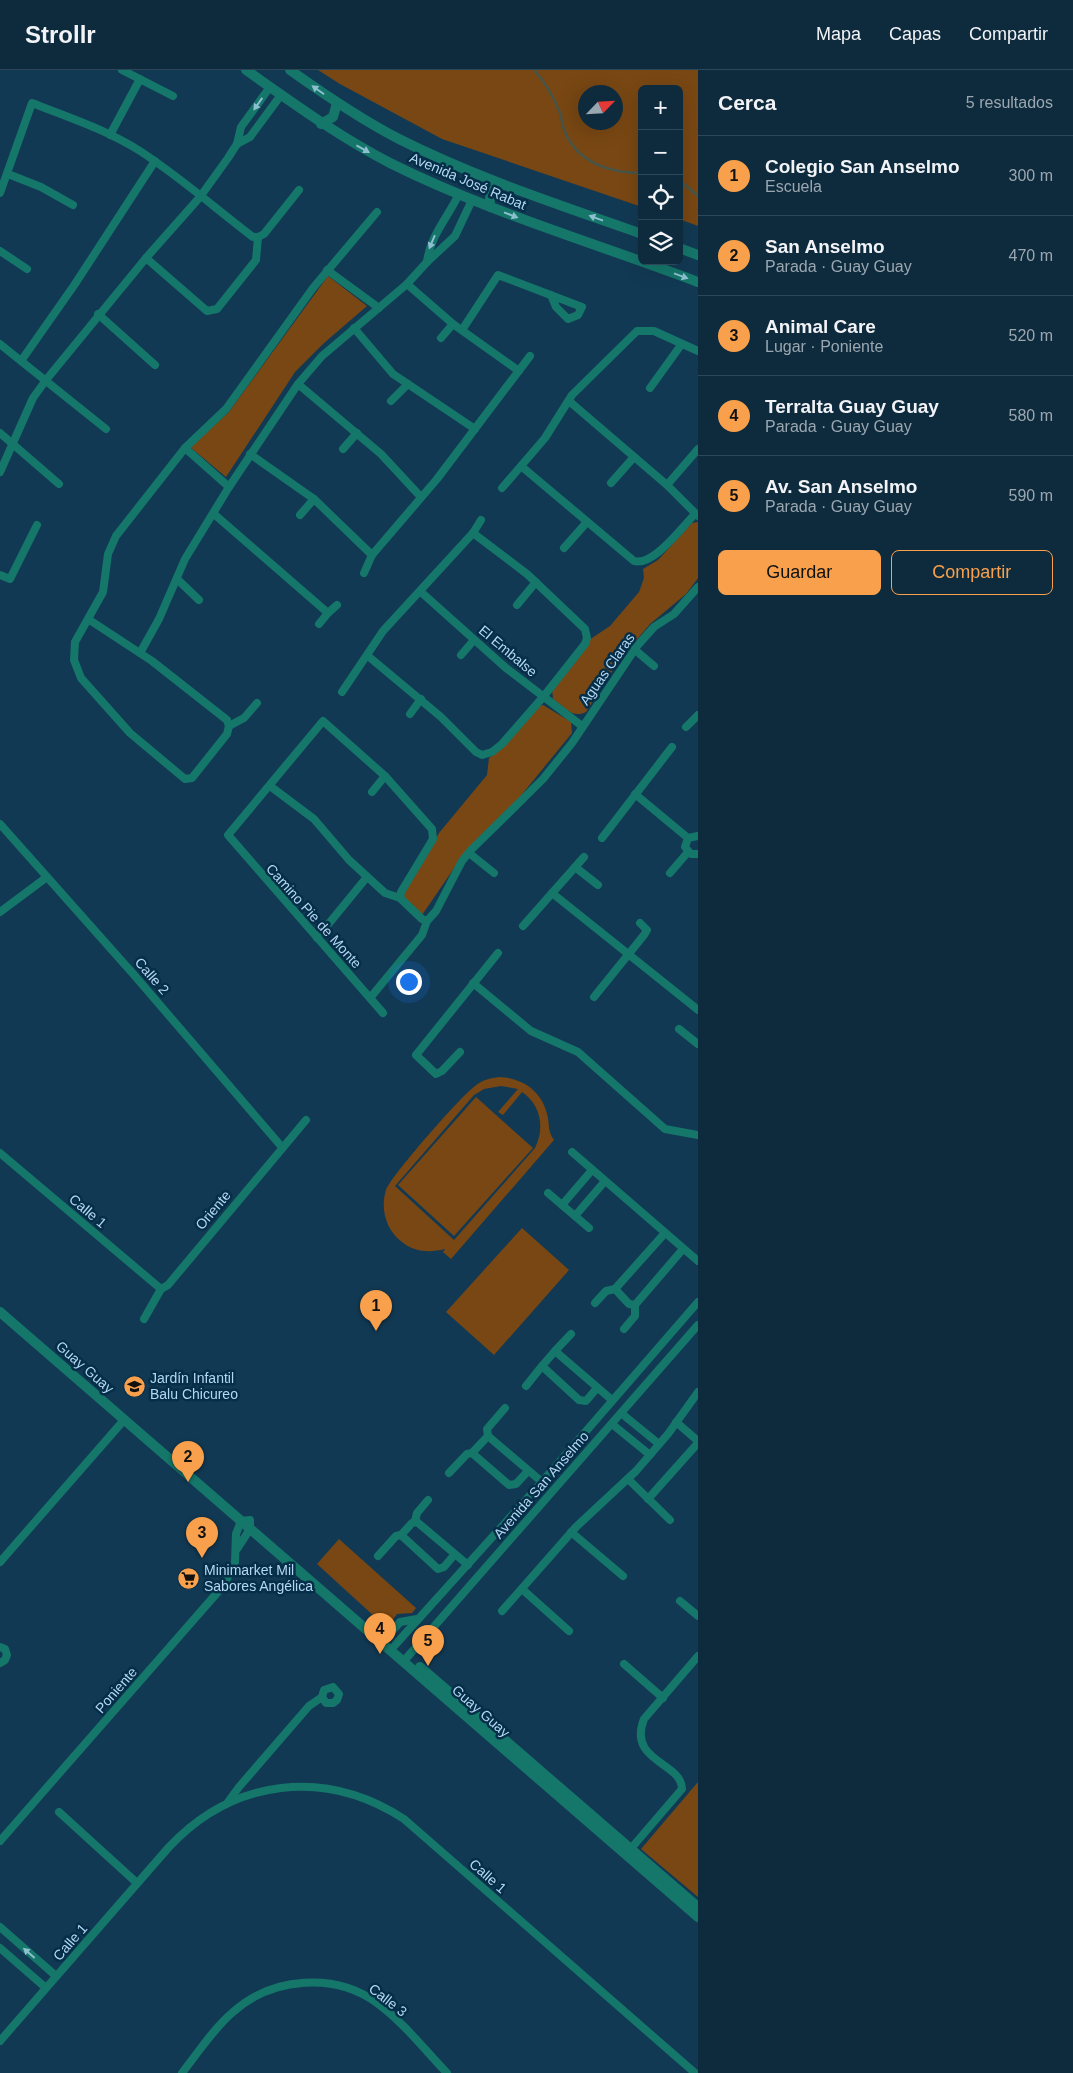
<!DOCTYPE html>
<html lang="es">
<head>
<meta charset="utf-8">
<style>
  :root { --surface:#0e2b3e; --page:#173345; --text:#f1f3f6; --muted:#9ba7b0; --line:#2e4758; --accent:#f8a04b }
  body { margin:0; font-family:Helvetica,sans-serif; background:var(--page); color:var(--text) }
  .controls { position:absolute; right:15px; top:15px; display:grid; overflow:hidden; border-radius:8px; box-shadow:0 5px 20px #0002 }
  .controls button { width:45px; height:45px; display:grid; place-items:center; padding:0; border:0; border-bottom:1px solid var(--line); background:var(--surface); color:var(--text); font:25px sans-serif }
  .compass { position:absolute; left:578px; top:15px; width:45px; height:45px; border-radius:50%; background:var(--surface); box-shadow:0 5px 20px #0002; rotate:65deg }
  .you { position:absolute; left:408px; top:911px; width:18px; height:18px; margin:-12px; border:4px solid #fff; border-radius:50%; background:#1a73e8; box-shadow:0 0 0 8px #1a73e833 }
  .badge { display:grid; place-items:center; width:32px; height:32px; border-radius:50%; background:var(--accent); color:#111; font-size:16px; font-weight:700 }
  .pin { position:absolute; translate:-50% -41px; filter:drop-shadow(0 1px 2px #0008) }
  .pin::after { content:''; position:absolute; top:26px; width:18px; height:15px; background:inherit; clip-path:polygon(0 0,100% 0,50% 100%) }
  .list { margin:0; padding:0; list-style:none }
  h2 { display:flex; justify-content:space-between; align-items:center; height:65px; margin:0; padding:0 20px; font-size:21px }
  h2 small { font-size:16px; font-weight:400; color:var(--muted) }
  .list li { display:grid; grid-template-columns:32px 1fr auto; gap:15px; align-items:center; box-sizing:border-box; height:80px; padding:0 20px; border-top:1px solid var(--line) }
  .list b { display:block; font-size:19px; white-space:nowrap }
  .list p { margin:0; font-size:16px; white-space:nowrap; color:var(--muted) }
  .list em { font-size:16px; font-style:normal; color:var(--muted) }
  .actions { display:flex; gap:10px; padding:15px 20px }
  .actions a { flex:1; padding:11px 0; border:1px solid var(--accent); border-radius:8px; text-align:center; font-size:18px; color:var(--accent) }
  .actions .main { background:var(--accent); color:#111 }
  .icon { flex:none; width:28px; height:28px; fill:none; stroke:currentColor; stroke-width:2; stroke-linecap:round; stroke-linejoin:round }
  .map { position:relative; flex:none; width:698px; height:2003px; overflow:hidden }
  header { display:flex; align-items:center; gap:30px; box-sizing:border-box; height:70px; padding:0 25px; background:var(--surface); border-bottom:1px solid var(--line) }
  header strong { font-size:24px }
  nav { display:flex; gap:28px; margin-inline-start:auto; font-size:18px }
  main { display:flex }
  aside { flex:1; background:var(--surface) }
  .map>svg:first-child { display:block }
  .green { fill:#784713; fill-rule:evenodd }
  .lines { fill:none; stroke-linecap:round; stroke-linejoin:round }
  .stream { stroke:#465549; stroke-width:2.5 }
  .minor { stroke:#15766a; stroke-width:8 }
  .tertiary { stroke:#15766a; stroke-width:10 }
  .oneway { fill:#8dbfd1 }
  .labels { text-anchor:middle; stroke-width:5; stroke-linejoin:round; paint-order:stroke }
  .street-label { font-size:14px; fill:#b5d7f3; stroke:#052e48 }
  .poi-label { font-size:14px; fill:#b5d7f3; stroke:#052e48; text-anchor:start }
</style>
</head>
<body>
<header>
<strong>Strollr</strong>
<nav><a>Mapa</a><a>Capas</a><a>Compartir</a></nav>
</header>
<main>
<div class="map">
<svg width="698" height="2003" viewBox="0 0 698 2003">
  <rect width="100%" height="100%" fill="#123953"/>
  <!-- green -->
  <g class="green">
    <path d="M318,0h380v156l-19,-7v-130h-37v118l-200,-68 -102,-55zM586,22h30v30h-30z"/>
    <path d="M328,206l39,30 -43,37 -29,29 -69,105 -36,-30 38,-34z"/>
    <path d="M698,452v56l-12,16 -36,30 -32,38 -32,50c-13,7 -22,-5 -33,-13l-1,-11 37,-48 21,-14 29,-34 5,-14 -1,-9 15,-9 34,-37z"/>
    <path d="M543,635l28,17 1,11 -53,65 -60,63 -37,54 -21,-19 38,-63 48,-58 2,-17 6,-4 42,-47z"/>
    <path d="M500,1007c22,1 42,14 47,37 3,10 0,17 7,26l-103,119 -8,-7 2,-3c-15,4 -31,3 -43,-7 -16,-12 -22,-33 -16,-52 5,-14 75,-94 89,-104 7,-6 15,-8 25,-9zM501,1016l17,3 -20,23 5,3 19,-23c19,13 23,36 13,56l-81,92 -59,-54 79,-91 10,-6z"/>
    <path d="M476,1027l57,51 -79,88 -56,-51z"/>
    <path d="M522,1158l47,42 -75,85 -48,-43z"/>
    <path d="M339,1469l77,69 -4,5 -15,1 -10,14 -70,-64z"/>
    <path d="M698,1712v115l-57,-48z"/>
  </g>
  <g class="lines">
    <!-- stream -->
    <g class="stream">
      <path d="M534,0c11,12 20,28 26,43 2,6 2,13 5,19 13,31 45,41 77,41"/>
      <path d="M679,110l19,16"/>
    </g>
    <!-- minor -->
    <g class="minor">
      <path d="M122,0l51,26"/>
      <path d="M110,65l30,-56"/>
      <path d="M237,74l13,-7 31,-42"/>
      <path d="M8,104l33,13 32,18"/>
      <path d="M0,123l32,-90c36,14 75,27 108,48 40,26 75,57 113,86h5l6,-3 35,-44"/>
      <path d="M0,181l27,18"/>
      <path d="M146,188l61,53 10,-2 39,-49 2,-23"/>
      <path d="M427,192c3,-26 21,-45 32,-68"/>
      <path d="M327,200l52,38"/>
      <path d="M407,214l46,40 66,47"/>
      <path d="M98,244l57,51"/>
      <path d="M354,258l39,46 82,55"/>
      <path d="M462,260l36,-55 84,32 -4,8 -10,4 -12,-12 -5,-12"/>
      <path d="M441,268l12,-14"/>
      <path d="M0,274l106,85"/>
      <path d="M21,291l54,-77 80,-123"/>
      <path d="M298,314l83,70 39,42"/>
      <path d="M650,318l31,-43"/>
      <path d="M391,331l17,-17"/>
      <path d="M569,331l98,84 31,31"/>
      <path d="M0,363l59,51"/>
      <path d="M185,378l44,39"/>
      <path d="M343,379l14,-16"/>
      <path d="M250,384l64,45 58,56"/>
      <path d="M521,396l113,95c19,6 48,-34 61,-47"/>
      <path d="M0,402l33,-74 13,-18 100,-122 54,-61 28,-39 9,-14 4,-17 29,-40"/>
      <path d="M611,413l23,-26"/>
      <path d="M667,415l31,-36"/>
      <path d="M502,418l43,-50 27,-43 65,-64h17l44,20"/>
      <path d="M214,444l114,99"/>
      <path d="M300,445l14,-16"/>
      <path d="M564,478l23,-26"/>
      <path d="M364,503l8,-18 65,-76 93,-123"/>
      <path d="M0,505l10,4 27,-54"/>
      <path d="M177,509l22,21"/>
      <path d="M421,522l85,76 76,58"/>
      <path d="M517,535l19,-23"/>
      <path d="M88,549l64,42 75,59 2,6 -2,8 -35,44 -7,1 -55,-46 -49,-55 -7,-18 1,-18 28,-50 5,-38 8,-18 69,-88 41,-39 87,-121 64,-76"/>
      <path d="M319,554l9,-11 9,-8"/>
      <path d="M634,579l20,17"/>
      <path d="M140,583l19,-34 26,-60 44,-72 69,-103 24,-28 85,-72 20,-22 28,-26 17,-36"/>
      <path d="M461,585l13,-15"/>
      <path d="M368,586l73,61 35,35 6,3 10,-3 10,-8 42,-48 41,-52 2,-6 -2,-9 -58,-55 -54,-41"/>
      <path d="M342,622l41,-61 90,-98 8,-13"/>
      <path d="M410,644l11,-15"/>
      <path d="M229,656l15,-8 13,-15"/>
      <path d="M686,657l12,-12"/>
      <path d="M270,716l44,33 35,41 36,33 15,5 22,21 5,2"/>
      <path d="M372,722l13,-16"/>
      <path d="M635,724l53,44"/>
      <path d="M0,754l135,152 146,170"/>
      <path d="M698,766l-10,2 -3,9 6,7h7"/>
      <path d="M602,768l70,-91"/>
      <path d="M469,783l25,20"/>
      <path d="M575,797l23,18"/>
      <path d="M670,803l18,-21"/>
      <path d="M552,823l146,117"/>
      <path d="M0,842l47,-35"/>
      <path d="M523,856l61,-69"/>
      <path d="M317,868l50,-61"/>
      <path d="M473,913l58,48 47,21 87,77 33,6"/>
      <path d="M594,927l50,-62 3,-5 -7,-7"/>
      <path d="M370,928l52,-63 5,-14 9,-10 26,-50 9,-11 72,-71 29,-36 65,-97 17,-19 20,-13 24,-27"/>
      <path d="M383,943l-155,-178 95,-114 62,55 47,53 1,10 -32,53 -1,6"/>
      <path d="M679,959l19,15"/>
      <path d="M460,982l-18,19 -6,3 -20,-19 82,-102"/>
      <path d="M572,1082l126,109"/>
      <path d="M0,1083l161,136"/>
      <path d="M548,1123l41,35"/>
      <path d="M562,1135l30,-35"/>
      <path d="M575,1146l30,-35"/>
      <path d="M615,1219l14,15 6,1"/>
      <path d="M595,1233l11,-12 9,-2 50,-56"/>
      <path d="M144,1249l17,-30 7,-4 138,-165"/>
      <path d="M624,1259l11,-13v-11l48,-56"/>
      <path d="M555,1281l16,-17"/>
      <path d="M526,1316l16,-20"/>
      <path d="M597,1318l-11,13 -7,-1 -37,-34 13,-15 57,49"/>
      <path d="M621,1343l38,31"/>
      <path d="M676,1352l22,19"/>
      <path d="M612,1354l38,31"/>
      <path d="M488,1366l-1,-7 18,-21"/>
      <path d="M528,1401l-12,13 -7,1 -37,-32 16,-17 54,46"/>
      <path d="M449,1403l18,-19 5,-1"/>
      <path d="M628,1409l42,41"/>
      <path d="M648,1429l50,-56"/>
      <path d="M415,1451l2,-8 11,-13"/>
      <path d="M571,1462l52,44"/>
      <path d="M455,1484l-11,13 -6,2 -37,-34 11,-12 5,-1 51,43"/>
      <path d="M378,1486l18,-20 5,-1"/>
      <path d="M0,1492l124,-142"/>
      <path d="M522,1519l47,42"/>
      <path d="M680,1531l18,15"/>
      <path d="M502,1541l74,-84 60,-56 32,-37 30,-42"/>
      <path d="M386,1568l14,-16 17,-3"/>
      <path d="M395,1575l147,-163 156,-180"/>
      <path d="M0,1577l5,2 2,6 -2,5 -5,3"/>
      <path d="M403,1592l295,-337"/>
      <path d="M624,1594l39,34"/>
      <path d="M228,1732l11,-15 70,-81 13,-9 2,-7 9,-3 6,7 -2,6 -4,3h-7l-4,-6"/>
      <path d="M59,1742l78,71"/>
      <path d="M0,1771l224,-256 11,-23 1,-28 5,-13 9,-1v9l-13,20"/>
      <path d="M628,1782l54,-63c0,-27 -55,-27 -38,-70l54,-63"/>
      <path d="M0,1857l56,49"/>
      <path d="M0,1878l46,40"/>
      <path d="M0,1971l169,-194c65,-69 156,-79 235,-28l291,254"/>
      <path d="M182,2003c16,-20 31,-44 51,-61 39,-35 102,-40 144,-9 26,19 48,47 70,70"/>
    </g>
    <!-- tertiary -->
    <g class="tertiary">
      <path d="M246,0c47,33 92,66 144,93 98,49 205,80 308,119"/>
      <path d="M290,0c35,25 70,49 109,69 77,39 161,66 243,95"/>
      <path d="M321,54l12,-7 4,-14"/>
      <path d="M490,137c-1,-11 1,-18 12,-23"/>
      <path d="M679,178l19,7"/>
      <path d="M0,1242l698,605"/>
      <path d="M420,1597l278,240"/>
    </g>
  </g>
  <!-- one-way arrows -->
  <defs><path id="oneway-solid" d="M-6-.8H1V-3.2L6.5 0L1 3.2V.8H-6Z" transform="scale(1.25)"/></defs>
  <g class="oneway">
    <use href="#oneway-solid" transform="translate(318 20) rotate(-145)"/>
    <use href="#oneway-solid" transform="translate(258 34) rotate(125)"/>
    <use href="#oneway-solid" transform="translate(363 79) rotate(29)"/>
    <use href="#oneway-solid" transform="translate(511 145) rotate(21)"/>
    <use href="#oneway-solid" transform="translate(596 148) rotate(-160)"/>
    <use href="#oneway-solid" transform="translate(432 172) rotate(113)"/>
    <use href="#oneway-solid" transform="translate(681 206) rotate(20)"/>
    <use href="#oneway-solid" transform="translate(29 1883) rotate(-139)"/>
  </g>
  <!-- icons -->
  <defs>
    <symbol id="school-disc" viewBox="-11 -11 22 22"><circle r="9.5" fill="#f8a04b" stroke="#052e48"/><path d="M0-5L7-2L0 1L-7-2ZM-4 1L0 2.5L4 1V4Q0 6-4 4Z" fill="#111"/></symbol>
    <symbol id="supermarket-disc" viewBox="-11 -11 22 22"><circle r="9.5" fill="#f8a04b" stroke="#052e48"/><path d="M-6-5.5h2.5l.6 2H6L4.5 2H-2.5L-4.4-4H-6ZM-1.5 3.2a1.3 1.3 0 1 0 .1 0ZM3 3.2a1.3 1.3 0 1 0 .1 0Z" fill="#111"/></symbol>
  </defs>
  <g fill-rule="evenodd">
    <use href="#school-disc" x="122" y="1304" width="25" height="25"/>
    <use href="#supermarket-disc" x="176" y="1496" width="25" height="25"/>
  </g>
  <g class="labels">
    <!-- street labels -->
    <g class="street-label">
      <text transform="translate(468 111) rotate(23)" y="5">Avenida José Rabat</text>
      <text transform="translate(508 581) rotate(40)" y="5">El Embalse</text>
      <text transform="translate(607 599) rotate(-55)" y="5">Aguas Claras</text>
      <text transform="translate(314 846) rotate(48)" y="5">Camino Pie de Monte</text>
      <text transform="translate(152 906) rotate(49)" y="5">Calle 2</text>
      <text transform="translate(213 1140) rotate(-50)" y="5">Oriente</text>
      <text transform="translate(88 1141) rotate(40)" y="5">Calle 1</text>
      <text transform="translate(85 1297) rotate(41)" y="5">Guay Guay</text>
      <text transform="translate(541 1415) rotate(-49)" y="5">Avenida San Anselmo</text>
      <text transform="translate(116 1620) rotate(-49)" y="5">Poniente</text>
      <text transform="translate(481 1641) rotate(41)" y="5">Guay Guay</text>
      <text transform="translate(488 1806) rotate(41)" y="5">Calle 1</text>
      <text transform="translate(70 1872) rotate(-49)" y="5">Calle 1</text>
      <text transform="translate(388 1930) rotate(38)" y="5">Calle 3</text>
    </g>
    <!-- poi labels -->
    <g class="poi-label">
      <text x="150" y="1313">Jardín Infantil<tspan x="150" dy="16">Balu Chicureo</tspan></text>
      <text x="204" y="1505">Minimarket Mil<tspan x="204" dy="16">Sabores Angélica</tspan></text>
    </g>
  </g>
</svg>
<div class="controls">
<button>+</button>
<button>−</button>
<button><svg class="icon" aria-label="locate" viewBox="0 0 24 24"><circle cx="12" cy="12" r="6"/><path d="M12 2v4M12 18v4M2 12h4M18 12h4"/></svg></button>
<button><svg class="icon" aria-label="layers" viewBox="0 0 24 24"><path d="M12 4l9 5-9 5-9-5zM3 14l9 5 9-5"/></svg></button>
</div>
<svg class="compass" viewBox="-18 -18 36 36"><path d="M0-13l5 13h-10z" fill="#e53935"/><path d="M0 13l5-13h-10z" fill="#9ba7b0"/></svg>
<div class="you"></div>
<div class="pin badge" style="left:376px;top:1261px">1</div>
<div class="pin badge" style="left:188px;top:1412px">2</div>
<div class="pin badge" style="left:202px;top:1488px">3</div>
<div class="pin badge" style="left:380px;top:1584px">4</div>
<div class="pin badge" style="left:428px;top:1596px">5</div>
</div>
<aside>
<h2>Cerca<small>5 resultados</small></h2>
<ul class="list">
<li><span class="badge">1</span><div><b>Colegio San Anselmo</b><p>Escuela</p></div><em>300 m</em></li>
<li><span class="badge">2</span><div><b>San Anselmo</b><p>Parada · Guay Guay</p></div><em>470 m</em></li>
<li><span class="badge">3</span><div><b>Animal Care</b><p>Lugar · Poniente</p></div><em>520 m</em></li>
<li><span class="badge">4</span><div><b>Terralta Guay Guay</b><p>Parada · Guay Guay</p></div><em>580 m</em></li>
<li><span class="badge">5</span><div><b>Av. San Anselmo</b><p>Parada · Guay Guay</p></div><em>590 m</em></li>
</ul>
<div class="actions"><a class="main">Guardar</a><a>Compartir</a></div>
</aside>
</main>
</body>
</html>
